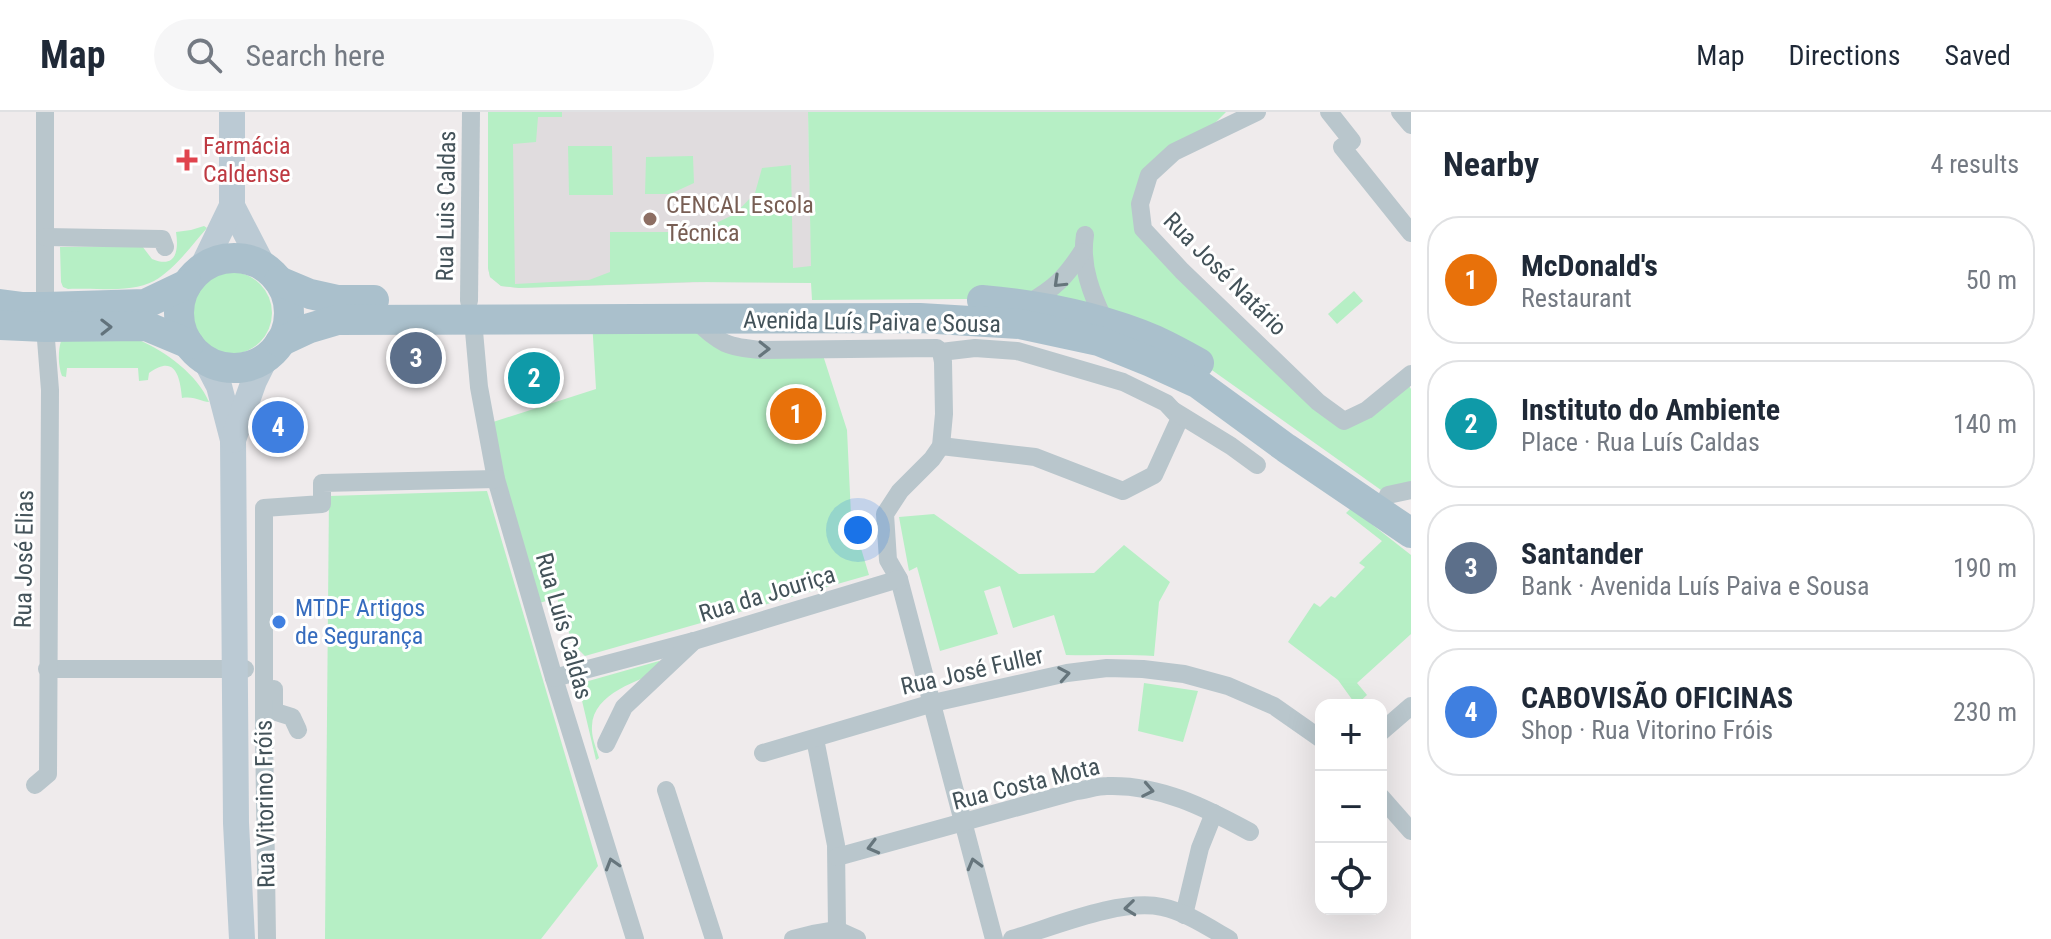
<!DOCTYPE html>
<html lang="en">
<head>
<meta charset="utf-8">
<style>
  :root { --surface:#fff; --page:#f6f6f7; --text:#1f2937; --muted:#747a83; --line:#e0e1e3; --accent:#7c3aed }
  body { margin:0; font-family:"Roboto Condensed",sans-serif; background:var(--page); color:var(--text) }
  .controls { position:absolute; right:24px; bottom:24px; display:grid; overflow:hidden; border-radius:16px; box-shadow:0 8px 32px #0002 }
  .controls button { width:72px; height:72px; display:grid; place-items:center; padding:0; border:0; border-bottom:2px solid var(--line); background:var(--surface); color:var(--text); font:40px sans-serif }
  .you { position:absolute; left:858px; top:418px; width:28px; height:28px; margin:-20px; border:6px solid #fff; border-radius:50%; background:#1a73e8; box-shadow:0 0 0 12px #1a73e833 }
  .badge { display:grid; place-items:center; width:52px; height:52px; border-radius:50%; background:var(--accent); color:#fff; font-size:26px; font-weight:700 }
  .pin { position:absolute; translate:-50% -50%; border:4px solid #fff; box-shadow:0 2px 8px #0006 }
  .list { margin:0; padding:0; list-style:none }
  h2 { display:flex; justify-content:space-between; align-items:center; height:104px; margin:0; padding:0 32px; font-size:34px }
  h2 small { font-size:26px; font-weight:400; color:var(--muted) }
  .list li { display:grid; grid-template-columns:52px 1fr auto; gap:24px; align-items:center; box-sizing:border-box; height:128px; margin:0 16px 16px; padding:0 16px; border:2px solid var(--line); border-radius:32px }
  .list b { display:block; font-size:30px; white-space:nowrap }
  .list p { margin:0; font-size:26px; white-space:nowrap; color:var(--muted) }
  .list em { font-size:26px; font-style:normal; color:var(--muted) }
  .icon { flex:none; width:44px; height:44px; fill:none; stroke:currentColor; stroke-width:2; stroke-linecap:round; stroke-linejoin:round }
  .map { position:relative; flex:none; width:1411px; height:827px; overflow:hidden }
  header { display:flex; align-items:center; gap:48px; box-sizing:border-box; height:112px; padding:0 40px; background:var(--surface); border-bottom:2px solid var(--line) }
  header strong { font-size:38px }
  nav { display:flex; gap:44px; margin-inline-start:auto; font-size:28px }
  .search { width:560px; height:72px; background:var(--page); display:flex; align-items:center; gap:20px; box-sizing:border-box; padding:0 28px; border-radius:44px; color:var(--muted); font-size:30px }
  main { display:flex }
  aside { flex:1; background:var(--surface) }
  .map>svg:first-child { display:block }
  .education { fill:#e0dcde }
  .green { fill:#b6efc5 }
  .lines { fill:none; stroke-linecap:round; stroke-linejoin:round }
  .street { stroke:#b9c6cc; stroke-width:18 }
  .secondary { stroke:#bbcad4; stroke-width:26 }
  .primary { stroke:#aac0cc; stroke-width:30 }
  .oneway { stroke:#66757c }
  .oneway2 { stroke:#62737c }
  .health-dot { fill:#e0444e; stroke:#fff; stroke-width:3 }
  .education-dot { fill:#8d6e63; stroke:#fff; stroke-width:3 }
  .shop-dot { fill:#3f7fe0; stroke:#fff; stroke-width:3 }
  .labels { text-anchor:middle; stroke-width:6; stroke-linejoin:round; paint-order:stroke }
  .health-label { font-size:24px; fill:#be3a42; stroke:#fff; text-anchor:start }
  .education-label { font-size:24px; fill:#785e54; stroke:#fff; text-anchor:start }
  .street-label { font-size:24px; fill:#435259; stroke:#fff }
  .shop-label { font-size:24px; fill:#366cbe; stroke:#fff; text-anchor:start }
</style>
</head>
<body>
<header>
<strong>Map</strong>
<div class="search"><svg class="icon" aria-label="search" viewBox="0 0 24 24"><circle cx="10" cy="10" r="6"/><path d="M15 15l6 6"/></svg>Search here</div>
<nav><a>Map</a><a>Directions</a><a>Saved</a></nav>
</header>
<main>
<div class="map">
<svg width="1411" height="827" viewBox="0 0 1411 827">
  <rect width="100%" height="100%" fill="#efebec"/>
  <!-- education -->
  <path class="education" d="M488,0h320l4,171 -105,-1 -188,6 -18,-2 -11,-9 -2,-9z"/>
  <!-- green -->
  <g class="green">
    <path d="M488,0h74v5h-24l-2,25 -23,2 2,140 74,-4 21,-8v-40h79l21,-6 25,-12 20,-21 7,-25 29,-3 2,103 18,-2 -3,-154h418l-14,14 -38,26 -30,42 6,40 169,168 31,12 55,-35 6,10v101l-23,5 -179,-127 -182,-64 -61,-5 -154,1 -1,-17 -118,-1 -174,6 -18,-2 -11,-9 -2,-9z"/>
    <path d="M568,34h44l1,49h-44z"/>
    <path d="M693,44l1,27 -24,11h-25l1,-37z"/>
    <path d="M204,114l3,2c-16,18 -32,41 -53,53 -22,12 -61,7 -86,8l-5,-2 -2,-5 -1,-35 82,-1 10,13c24,10 27,-8 24,-27l15,-2z"/>
    <circle cx="231" cy="201" r="41"/>
    <path d="M1354,179l9,10 -26,23 -9,-10z"/>
    <path d="M592,208h103l26,22 100,7 26,81 4,85 18,60 -284,81 -12,-12 -16,-46 -25,7 -36,-126 -3,-57 103,-33z"/>
    <path d="M139,228c26,11 59,35 70,62 -8,0 -13,-6 -27,-4 -2,-22 -7,-44 -33,-25l-1,7 -9,1 -1,-13h-71l-1,9 -4,-1c-4,-10 -4,-26 -1,-35z"/>
    <path d="M487,379l111,375 -57,73h-216l4,-443z"/>
    <path d="M1351,396l60,47v79l-54,49 10,12 -11,10 -18,-25 -50,-38 26,-39 6,4 11,-11 4,2 30,-31 -6,-4 23,-22 -36,-28z"/>
    <path d="M934,402l85,60 75,-1 30,-28 46,37 -11,20 -5,54c-30,-2 -59,0 -88,-1l-12,-40 -41,13 -13,-42 -16,5 14,43 -58,17 -23,-84 -8,4 -10,-54z"/>
    <path d="M659,549l6,9c-26,10 -72,23 -73,56 -1,10 4,22 7,32l-3,2 -17,-72 6,-6z"/>
    <path d="M1144,571l54,8 -15,51 -45,-11z"/>
  </g>
  <g class="lines">
    <!-- street -->
    <g class="street">
      <path d="M45,0v195"/>
      <path d="M1257,0l-83,40 -25,23 -9,29 3,25 39,42 136,131 26,19 23,-11 44,-36"/>
      <path d="M1329,0l23,29 -10,6 69,86"/>
      <path d="M1400,0l11,13"/>
      <path d="M1085,123c-5,31 7,60 20,87"/>
      <path d="M45,125l117,2 3,8"/>
      <path d="M469,189l2,-189"/>
      <path d="M1027,192c28,-16 38,-26 55,-52"/>
      <path d="M473,208l6,67 17,92 58,199 81,261"/>
      <path d="M695,208c27,24 30,27 67,30l175,-2 4,4 34,-4 42,3 106,31 43,21 14,15 -26,57 -31,16 -88,-34 -94,-11"/>
      <path d="M941,240l2,10 1,52 -3,32 -9,13 -32,32 -15,23 3,46 11,19 95,360"/>
      <path d="M1174,299l57,35 26,19"/>
      <path d="M1388,383l23,-5"/>
      <path d="M47,557h198"/>
      <path d="M554,566l140,-37 205,-62"/>
      <path d="M274,577v17l2,6 16,5 6,13"/>
      <path d="M1381,620l30,-26"/>
      <path d="M815,627l21,106 1,85"/>
      <path d="M606,632l18,-37 70,-66"/>
      <path d="M763,641l170,-50 134,-30 40,-5 36,1 41,5 44,12 46,20 47,33"/>
      <path d="M35,673l13,-11 2,-384 -5,-63"/>
      <path d="M666,678l48,149"/>
      <path d="M1381,685l30,34"/>
      <path d="M837,745l239,-66c10,-1 21,-5 31,-5 52,-2 99,22 143,46"/>
      <path d="M1184,803l16,-67 14,-35"/>
      <path d="M267,827l-3,-208v-223l58,-4v-21l174,-4"/>
      <path d="M793,827l20,-5 24,-4 20,9"/>
      <path d="M1012,827c41,-12 109,-41 150,-32 24,5 46,20 67,32"/>
    </g>
    <!-- secondary -->
    <g class="secondary">
      <path d="M232,94l31,60"/>
      <path d="M202,156l30,-62v-94"/>
      <path d="M205,247l14,27 14,54 3,383 6,116"/>
      <path d="M233,328l21,-59 12,-24"/>
    </g>
    <!-- primary -->
    <g class="primary">
      <circle cx="234" cy="201" r="55"/>
      <path d="M279,169l31,13 27,6h37"/>
      <path d="M982,188c59,5 118,17 173,40 15,7 30,15 44,23"/>
      <path d="M0,192l23,3h22l100,-3 42,-20"/>
      <path d="M0,213l45,2 101,-1 43,18"/>
      <path d="M280,230l30,-14 27,-8 583,-2 100,6 79,17 52,21 46,21 89,65 125,85"/>
    </g>
  </g>
  <!-- one-way arrows -->
  <defs><path id="oneway-chevron" d="M-2-3.5L2.5 0L-2 3.5" fill="none" stroke-width="1.6" stroke-linecap="round" stroke-linejoin="round" transform="scale(2)"/></defs>
  <g class="oneway">
    <use href="#oneway-chevron" transform="translate(1059 170) rotate(136)"/>
    <use href="#oneway-chevron" transform="translate(764 237) rotate(1)"/>
    <use href="#oneway-chevron" transform="translate(1064 562) rotate(-10)"/>
    <use href="#oneway-chevron" transform="translate(1148 678) rotate(11)"/>
    <use href="#oneway-chevron" transform="translate(873 735) rotate(165)"/>
    <use href="#oneway-chevron" transform="translate(612 752) rotate(-107)"/>
    <use href="#oneway-chevron" transform="translate(974 752) rotate(-105)"/>
    <use href="#oneway-chevron" transform="translate(1130 796) rotate(174)"/>
  </g>
  <use class="oneway2" href="#oneway-chevron" transform="translate(106 215) rotate(-1)"/>
  <!-- markers -->
  <path class="health-dot" d="M183 36h8v8h8v8h-8v8h-8v-8h-8v-8h8z"/>
  <circle class="education-dot" cx="650" cy="107" r="8"/>
  <circle class="shop-dot" cx="279" cy="510" r="8"/>
  <g class="labels">
    <!-- health labels -->
    <g class="health-label">
      <text x="203" y="42">Farmácia<tspan x="203" dy="28">Caldense</tspan></text>
    </g>
    <!-- education labels -->
    <g class="education-label">
      <text x="666" y="101">CENCAL Escola<tspan x="666" dy="28">Técnica</tspan></text>
    </g>
    <!-- street labels -->
    <g class="street-label">
      <text transform="translate(446 94) rotate(-89)" y="8">Rua Luis Caldas</text>
      <text transform="translate(1225 162) rotate(45)" y="8">Rua José Natário</text>
      <text transform="translate(872 210) rotate(1)" y="8">Avenida Luís Paiva e Sousa</text>
      <text transform="translate(24 447) rotate(-89)" y="8">Rua José Elias</text>
      <text transform="translate(767 482) rotate(-17)" y="8">Rua da Jouriça</text>
      <text transform="translate(564 514) rotate(74)" y="8">Rua Luís Caldas</text>
      <text transform="translate(972 559) rotate(-13)" y="8">Rua José Fuller</text>
      <text transform="translate(1026 672) rotate(-14)" y="8">Rua Costa Mota</text>
      <text transform="translate(265 692) rotate(-91)" y="8">Rua Vitorino Fróis</text>
    </g>
    <!-- shop labels -->
    <g class="shop-label">
      <text x="295" y="504">MTDF Artigos<tspan x="295" dy="28">de Segurança</tspan></text>
    </g>
  </g>
</svg>
<div class="controls">
<button>+</button>
<button>−</button>
<button><svg class="icon" aria-label="locate" viewBox="0 0 24 24"><circle cx="12" cy="12" r="6"/><path d="M12 2v4M12 18v4M2 12h4M18 12h4"/></svg></button>
</div>
<div class="you"></div>
<div class="pin badge" style="left:796px;top:302px;background:#e8710a">1</div>
<div class="pin badge" style="left:534px;top:266px;background:#0f9aa8">2</div>
<div class="pin badge" style="left:416px;top:246px;background:#5c6f8a">3</div>
<div class="pin badge" style="left:278px;top:315px;background:#3f7fe0">4</div>
</div>
<aside>
<h2>Nearby<small>4 results</small></h2>
<ul class="list">
<li><span class="badge" style="background:#e8710a">1</span><div><b>McDonald's</b><p>Restaurant</p></div><em>50 m</em></li>
<li><span class="badge" style="background:#0f9aa8">2</span><div><b>Instituto do Ambiente</b><p>Place · Rua Luís Caldas</p></div><em>140 m</em></li>
<li><span class="badge" style="background:#5c6f8a">3</span><div><b>Santander</b><p>Bank · Avenida Luís Paiva e Sousa</p></div><em>190 m</em></li>
<li><span class="badge" style="background:#3f7fe0">4</span><div><b>CABOVISÃO OFICINAS</b><p>Shop · Rua Vitorino Fróis</p></div><em>230 m</em></li>
</ul>
</aside>
</main>
</body>
</html>
